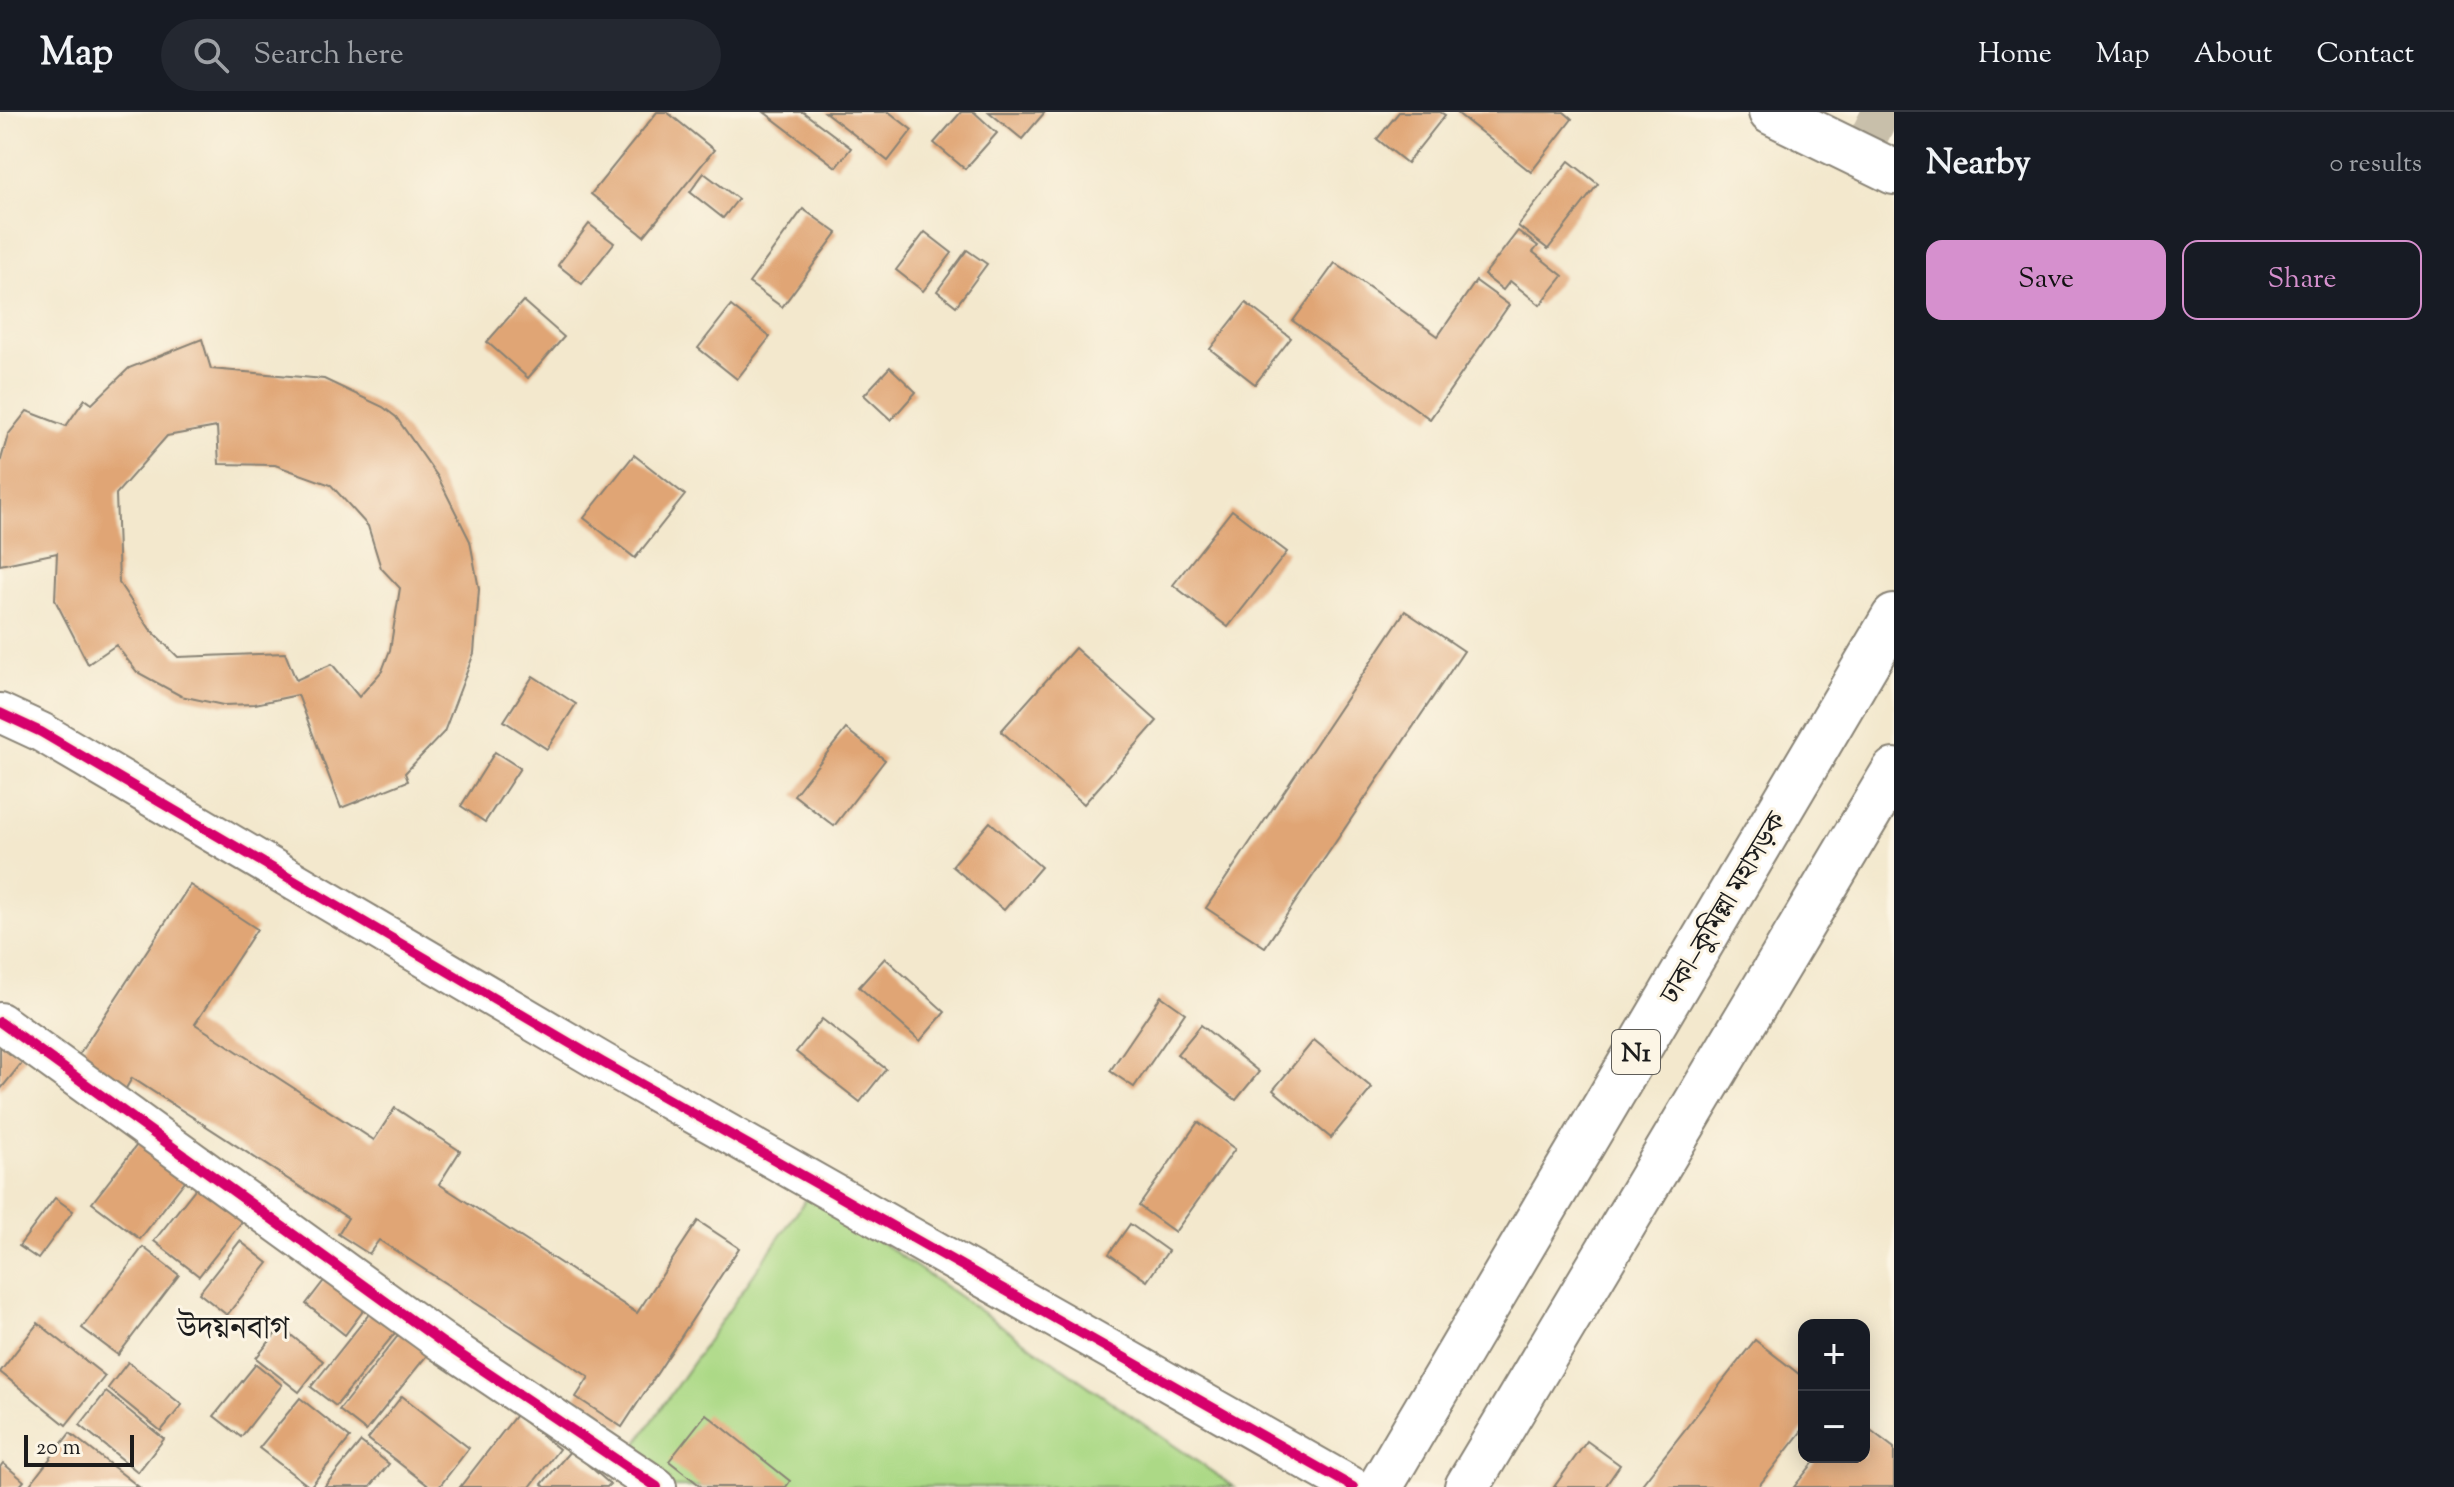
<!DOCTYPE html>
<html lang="en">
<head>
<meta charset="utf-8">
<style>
  :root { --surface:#171b24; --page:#242831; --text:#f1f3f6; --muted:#9ea1a6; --line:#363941; --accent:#d690ce }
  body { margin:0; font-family:"Sorts Mill Goudy","Noto Serif Bengali",serif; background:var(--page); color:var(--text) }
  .controls { position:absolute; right:24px; bottom:24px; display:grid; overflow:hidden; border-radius:16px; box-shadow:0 4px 20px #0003 }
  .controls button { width:72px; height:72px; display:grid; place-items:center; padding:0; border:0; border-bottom:2px solid var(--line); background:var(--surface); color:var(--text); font:40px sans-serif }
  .scale { position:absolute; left:24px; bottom:20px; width:110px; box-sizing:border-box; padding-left:8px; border:4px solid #1c1c1c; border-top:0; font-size:22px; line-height:28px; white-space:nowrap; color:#1c1c1c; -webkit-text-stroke:6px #fcf5e5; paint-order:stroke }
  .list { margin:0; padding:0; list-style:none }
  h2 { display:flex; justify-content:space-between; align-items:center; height:104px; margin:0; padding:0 32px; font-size:34px }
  h2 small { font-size:26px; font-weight:400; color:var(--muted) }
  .actions { display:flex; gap:16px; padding:24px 32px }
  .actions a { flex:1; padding:18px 0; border:2px solid var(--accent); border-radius:16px; text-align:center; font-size:28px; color:var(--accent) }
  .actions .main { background:var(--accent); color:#111 }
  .icon { flex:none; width:44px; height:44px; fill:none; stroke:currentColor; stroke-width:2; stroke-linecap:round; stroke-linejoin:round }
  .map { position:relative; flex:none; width:1894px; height:1375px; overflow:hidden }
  header { display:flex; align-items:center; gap:48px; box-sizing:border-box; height:112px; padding:0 40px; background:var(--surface); border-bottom:2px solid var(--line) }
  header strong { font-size:38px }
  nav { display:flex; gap:44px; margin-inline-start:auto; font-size:28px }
  .search { width:560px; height:72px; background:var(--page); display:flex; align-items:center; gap:20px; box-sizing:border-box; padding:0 28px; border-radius:44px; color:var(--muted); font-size:30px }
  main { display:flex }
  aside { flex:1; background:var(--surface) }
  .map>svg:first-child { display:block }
  .green { fill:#acd986; stroke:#647a51; stroke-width:2 }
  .building { fill:#e0a574; fill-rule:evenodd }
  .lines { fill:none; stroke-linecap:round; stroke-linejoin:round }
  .secondary-tunnel { stroke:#c8bfaa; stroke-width:44; stroke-dasharray:44 22; stroke-linecap:butt }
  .street-casing { stroke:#888274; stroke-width:42 }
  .secondary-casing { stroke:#888274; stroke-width:48 }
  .highway-casing { stroke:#888274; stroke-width:48 }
  .street { stroke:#fff; stroke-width:38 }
  .secondary { stroke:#fff; stroke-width:44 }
  .highway { stroke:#fff; stroke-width:44 }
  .cycleway-casing { stroke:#fcf5e5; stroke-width:15 }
  .cycleway { stroke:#d6006c; stroke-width:10 }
  .labels { text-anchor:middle; stroke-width:6; stroke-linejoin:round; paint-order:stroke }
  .shield { fill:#fcf5e5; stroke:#5f5d58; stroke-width:2 }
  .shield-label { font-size:26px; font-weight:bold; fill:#1c1c1c }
  .street-label { font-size:28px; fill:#1c1c1c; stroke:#fcf5e5 }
  .quarter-label { font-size:32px; fill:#1c1c1c; stroke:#fcf5e5 }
</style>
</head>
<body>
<header>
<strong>Map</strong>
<div class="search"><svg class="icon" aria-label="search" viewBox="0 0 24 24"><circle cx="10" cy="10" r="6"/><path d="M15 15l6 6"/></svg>Search here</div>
<nav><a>Home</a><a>Map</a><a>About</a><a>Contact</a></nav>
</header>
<main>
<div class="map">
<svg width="1894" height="1375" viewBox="0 0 1894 1375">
  <rect width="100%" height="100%" fill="#fcf5e5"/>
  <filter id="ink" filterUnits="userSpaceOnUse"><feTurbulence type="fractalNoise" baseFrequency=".0125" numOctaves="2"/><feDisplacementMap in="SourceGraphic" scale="16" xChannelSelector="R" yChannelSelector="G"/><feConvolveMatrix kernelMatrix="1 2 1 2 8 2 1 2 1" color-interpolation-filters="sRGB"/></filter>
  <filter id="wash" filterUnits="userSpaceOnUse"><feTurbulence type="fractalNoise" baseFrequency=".006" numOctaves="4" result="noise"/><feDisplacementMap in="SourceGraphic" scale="32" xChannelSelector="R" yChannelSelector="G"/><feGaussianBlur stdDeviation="1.8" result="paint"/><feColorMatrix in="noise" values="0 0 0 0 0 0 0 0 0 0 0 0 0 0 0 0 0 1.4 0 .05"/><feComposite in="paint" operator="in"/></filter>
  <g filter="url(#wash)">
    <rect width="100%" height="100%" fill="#f3e8cd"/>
    <!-- green -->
    <path class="green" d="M810,1081l424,294h-567l-41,-28z"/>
    <g id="blocks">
      <!-- building -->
      <g class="building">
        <path d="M657,0h10l47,38 -70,86 -53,-42z"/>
        <path d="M764,0h39l48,36 -15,19z"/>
        <path d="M825,0h64l23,18 -24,31z"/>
        <path d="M961,0h13l23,21 -32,36 -31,-26z"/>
        <path d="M989,0h56l-23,27z"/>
        <path d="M1399,0h41l5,3 -38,48 -30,-24z"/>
        <path d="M1456,0h108l8,7 -41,53z"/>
        <path d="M1569,49l29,23 -50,65 -30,-23z"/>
        <path d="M704,61l34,26 -15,19 -33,-26z"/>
        <path d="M803,97l34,24 -55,74 -33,-24z"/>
        <path d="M589,112l25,19 -32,41 -24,-19z"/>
        <path d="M1518,119l20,15 -5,6 30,24 -23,29 -30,-24 -7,9 -19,-15z"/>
        <path d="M925,120l27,21 -29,38 -27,-21z"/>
        <path d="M967,138l20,14 -31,42 -19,-15z"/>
        <path d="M1335,151l103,73 38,-55 33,24 -79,114 -137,-98z"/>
        <path d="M523,189l41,36 -36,41 -41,-36z"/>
        <path d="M1246,191l45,35 -36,46 -45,-35z"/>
        <path d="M731,194l39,31 -33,42 -39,-31z"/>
        <path d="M202,227l9,30 113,10 59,28 13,10 42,60 32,64 9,48 -5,64 -30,79 -39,41 3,8 -67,27 -43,-113 -43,9 -32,1 -42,-9 -44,-24 -21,-27 -28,19 -33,-64 2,-47 -57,12v-102l8,-28 19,-24 39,15 19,-27 7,5 37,-36zM217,315l2,37 56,1 56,20 37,41 13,42 19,20 -10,62 -8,21 -23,26 -27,-33 -36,16 -11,-27 -107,4 -28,-28 -31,-46 -3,-89 51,-58z"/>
        <path d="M890,255l26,25 -25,28 -27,-25z"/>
        <path d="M634,343l51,40 -50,63 -51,-40z"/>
        <path d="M1232,398l55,42 -59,75 -55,-42z"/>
        <path d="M1405,499l59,40 -199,296 -59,-39z"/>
        <path d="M1075,536l82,73 -73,83 -83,-73z"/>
        <path d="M533,564l43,28 -29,45 -43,-28z"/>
        <path d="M846,617l39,31 -51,66 -40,-31z"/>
        <path d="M495,640l25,16 -35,54 -24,-16z"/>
        <path d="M990,710l51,45 -37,43 -52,-44z"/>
        <path d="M190,773l67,44 -62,95 179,116 21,-32 65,43 -21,33 198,129 61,-92 41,27 -117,179 -46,-30 13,-20 -210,-137 -10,14 -31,-20 10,-16 -216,-140 -11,19 -49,-32z"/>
        <path d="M885,846l60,54 -25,29 -61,-54z"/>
        <path d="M1161,884l24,17 -51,74 -24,-16z"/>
        <path d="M822,907l64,50 -26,33 -64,-50z"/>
        <path d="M1201,913l58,47 -23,28 -59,-46z"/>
        <path d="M0,926l25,21 -25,31z"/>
        <path d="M1314,928l58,48 -41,50 -58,-48z"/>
        <path d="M1198,1010l37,27 -60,83 -36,-26z"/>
        <path d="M140,1029l48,36 -48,62 -48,-36z"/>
        <path d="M199,1072l45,35 -45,57 -45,-35z"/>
        <path d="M55,1086l18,13 -35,48 -19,-13z"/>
        <path d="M1130,1112l38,27 -21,30 -38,-27z"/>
        <path d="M240,1129l28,22 -41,52 -28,-22z"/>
        <path d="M143,1135l36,28 -61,80 -36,-27z"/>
        <path d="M333,1157l39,30 -27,36 -39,-31z"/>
        <path d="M374,1196l25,20 -63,78 -25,-19z"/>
        <path d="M38,1211l67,53 -39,49 -66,-53z"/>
        <path d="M281,1215l42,34 -24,31 -43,-34z"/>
        <path d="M401,1220l27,22 -62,77 -27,-21z"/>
        <path d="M1755,1228l49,38v50l-46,59h-118z"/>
        <path d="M128,1250l54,43 -21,26 -53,-43z"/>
        <path d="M256,1252l26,21 -41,52 -27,-21z"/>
        <path d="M106,1280l58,47 -26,33 -58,-47z"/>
        <path d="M402,1284l67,52 -30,39h-9l-62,-48z"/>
        <path d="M300,1286l50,40 -40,49 -51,-39z"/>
        <path d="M706,1302l84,67 -4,6h-84l-33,-26z"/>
        <path d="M516,1303l43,34 -29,38h-70z"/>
        <path d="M1864,1313l30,23v39h-100l24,-30h46z"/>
        <path d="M70,1321l69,54h-111z"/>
        <path d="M1587,1329l33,24 -15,22h-51z"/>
        <path d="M361,1330l28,22 -19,23h-46z"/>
        <path d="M571,1338l39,34 -3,3h-62l-3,-3z"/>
        <path d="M3,1351l21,18 -5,6h-19v-20z"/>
      </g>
    </g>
  </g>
  <g filter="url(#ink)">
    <use href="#blocks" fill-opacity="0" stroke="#888274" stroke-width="2"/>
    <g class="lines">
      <!-- secondary-tunnel -->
      <path class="secondary-tunnel" d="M1860,0l34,17"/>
      <defs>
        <g id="street">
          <path d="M0,601l41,19 561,330 751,425"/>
          <path d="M0,910l443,321 214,144"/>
        </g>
        <path id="secondary" d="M1771,0l123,60"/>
        <g id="highway">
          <path d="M1380,1375l514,-870"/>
          <path d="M1467,1375l427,-716"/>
        </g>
      </defs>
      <!-- street casing -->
      <use href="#street" class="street-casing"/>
      <!-- secondary casing -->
      <use href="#secondary" class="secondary-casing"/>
      <!-- highway casing -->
      <use href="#highway" class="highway-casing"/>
      <!-- street -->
      <use href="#street" class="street"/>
      <!-- secondary -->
      <use href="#secondary" class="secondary"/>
      <!-- highway -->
      <use href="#highway" class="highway"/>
      <defs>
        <g id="cycleway">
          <path d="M0,601l41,19 561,330 751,425"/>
          <path d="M0,910l443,321 214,144"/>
        </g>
      </defs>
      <!-- cycleway casing -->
      <use href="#cycleway" class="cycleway-casing"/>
      <!-- cycleway -->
      <use href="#cycleway" class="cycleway"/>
    </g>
  </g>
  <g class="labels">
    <!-- shield labels -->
    <rect class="shield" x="1612" y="918" width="48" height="44" rx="6"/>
    <g class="shield-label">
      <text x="1636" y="949">N1</text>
    </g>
    <!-- street labels -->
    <g class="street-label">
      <text transform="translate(1722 795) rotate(-59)" y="10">ঢাকা–কুমিল্লা মহাসড়ক</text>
    </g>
    <!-- quarter labels -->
    <g class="quarter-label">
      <text x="233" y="1226">উদয়নবাগ</text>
    </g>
  </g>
</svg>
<div class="controls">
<button>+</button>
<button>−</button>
</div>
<div class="scale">20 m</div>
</div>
<aside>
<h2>Nearby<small>0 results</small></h2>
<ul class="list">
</ul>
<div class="actions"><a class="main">Save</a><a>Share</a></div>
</aside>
</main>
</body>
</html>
